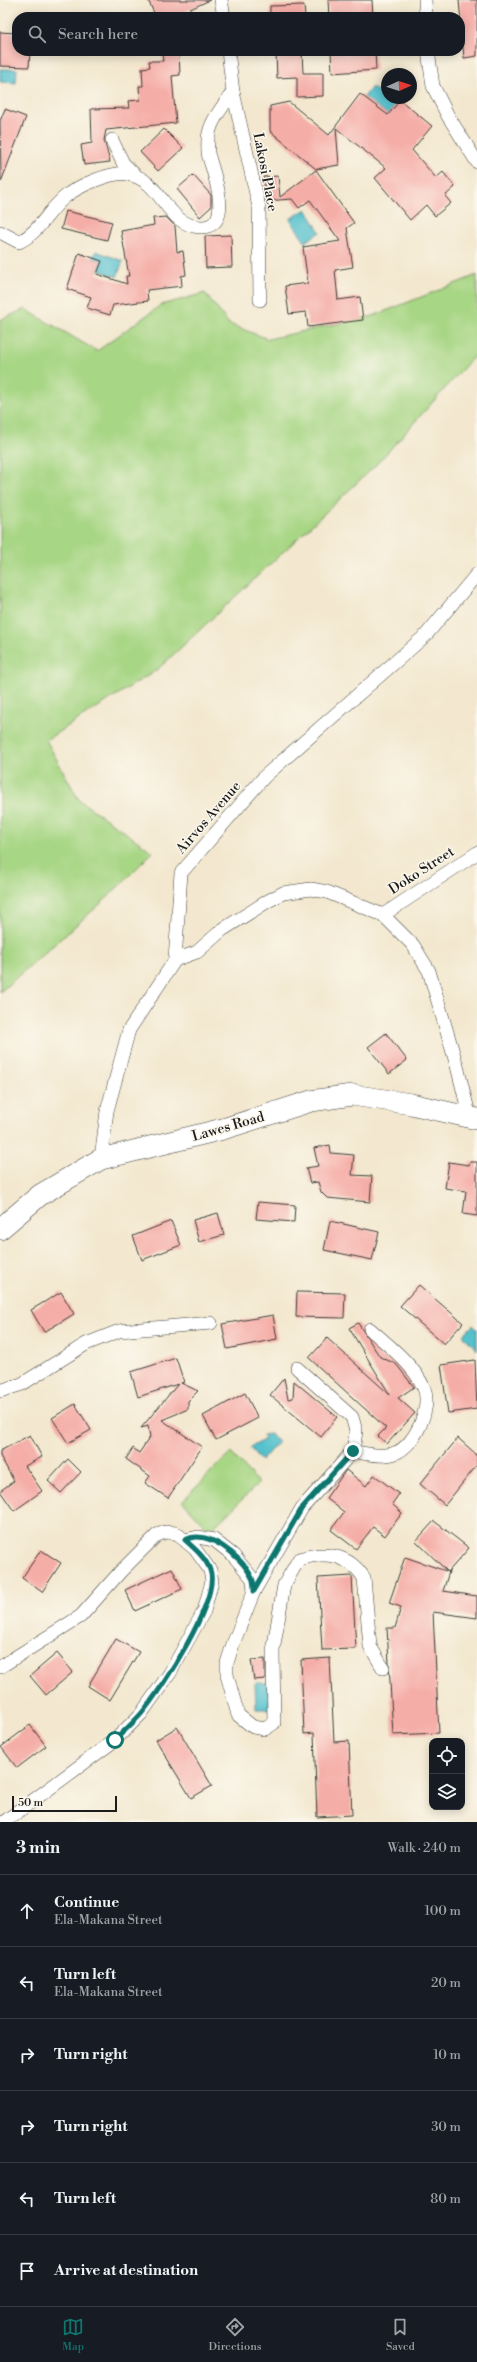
<!DOCTYPE html>
<html lang="en">
<head>
<meta charset="utf-8">
<style>
  :root { --surface:#171b24; --page:#20242c; --text:#f1f3f6; --muted:#9ea1a6; --line:#363941; --accent:#0f766e }
  body { margin:0; font-family:"Libre Bodoni",serif; background:var(--page); color:var(--text) }
  .controls { position:absolute; right:12px; bottom:12px; display:grid; overflow:hidden; border-radius:8px; box-shadow:0 2px 10px #0003 }
  .controls button { width:36px; height:36px; display:grid; place-items:center; padding:0; border:0; border-bottom:1px solid var(--line); background:var(--surface); color:var(--text); font:20px sans-serif }
  .compass { position:absolute; left:381px; top:68px; width:36px; height:36px; border-radius:50%; background:var(--surface); box-shadow:0 2px 10px #0003; rotate:87deg }
  .scale { position:absolute; left:12px; bottom:10px; width:105px; box-sizing:border-box; padding-left:4px; border:2px solid #1c1c1c; border-top:0; font-size:11px; line-height:14px; white-space:nowrap; color:#1c1c1c; -webkit-text-stroke:3px #fbf7ec; paint-order:stroke }
  .stop { position:absolute; width:12px; height:12px; margin:-9px; border:3px solid #0f766e; border-radius:50%; background:#fff }
  .stop.end { background:#0f766e; border-color:#fff; box-shadow:0 1px 4px #0008 }
  .list { margin:0; padding:0; list-style:none }
  h2 { display:flex; justify-content:space-between; align-items:center; height:52px; margin:0; padding:0 16px; font-size:17px }
  h2 small { font-size:13px; font-weight:400; color:var(--muted) }
  .list li { display:grid; grid-template-columns:26px 1fr auto; gap:12px; align-items:center; box-sizing:border-box; height:72px; padding:0 16px; border-top:1px solid var(--line) }
  .list b { display:block; font-size:15px; white-space:nowrap }
  .list p { margin:0; font-size:13px; white-space:nowrap; color:var(--muted) }
  .list em { font-size:13px; font-style:normal; color:var(--muted) }
  .icon { flex:none; width:22px; height:22px; fill:none; stroke:currentColor; stroke-width:2; stroke-linecap:round; stroke-linejoin:round }
  .map { position:relative; flex:none; width:477px; height:1822px; overflow:hidden }
  .search { position:absolute; background:var(--surface); box-shadow:0 2px 10px #0003; left:12px; right:12px; top:12px; height:44px; display:flex; align-items:center; gap:10px; box-sizing:border-box; padding:0 14px; border-radius:16px; color:var(--muted); font-size:15px }
  .sheet { height:484px; background:var(--surface) }
  nav { display:flex; justify-content:space-around; align-items:center; box-sizing:border-box; height:56px; border-top:1px solid var(--line); background:var(--surface); font-size:11px; color:var(--muted) }
  nav a { display:grid; justify-items:center; gap:2px }
  nav .on { color:var(--accent) }
  .map>svg:first-child { display:block }
  .green { fill:#a7d684; stroke:#627950 }
  .water { fill:#55c1cd; stroke:#386e74 }
  .building { fill:#f5ada7 }
  .lines { fill:none; stroke-linecap:round; stroke-linejoin:round }
  .minor-casing { stroke:#3c3b37; stroke-width:14 }
  .primary-casing { stroke:#3c3b37; stroke-width:22 }
  .minor { stroke:#fff; stroke-width:13 }
  .primary { stroke:#fff; stroke-width:21 }
  .route { stroke:#0f766e; stroke-width:5 }
  .labels { text-anchor:middle; stroke-width:3; stroke-linejoin:round; paint-order:stroke }
  .street-label { font-size:14px; fill:#1c1c1c; stroke:#fbf7ec }
</style>
</head>
<body>
<div class="map">
<svg width="477" height="1822" viewBox="0 0 477 1822">
  <rect width="100%" height="100%" fill="#fbf7ec"/>
  <filter id="ink" filterUnits="userSpaceOnUse"><feTurbulence type="fractalNoise" baseFrequency=".025" numOctaves="2"/><feDisplacementMap in="SourceGraphic" scale="8" xChannelSelector="R" yChannelSelector="G"/><feConvolveMatrix kernelMatrix="1 2 1 2 8 2 1 2 1" color-interpolation-filters="sRGB"/></filter>
  <filter id="wash" filterUnits="userSpaceOnUse"><feTurbulence type="fractalNoise" baseFrequency=".012" numOctaves="4" result="noise"/><feDisplacementMap in="SourceGraphic" scale="16" xChannelSelector="R" yChannelSelector="G"/><feGaussianBlur stdDeviation="0.9" result="paint"/><feColorMatrix in="noise" values="0 0 0 0 0 0 0 0 0 0 0 0 0 0 0 0 0 1.4 0 .05"/><feComposite in="paint" operator="in"/></filter>
  <g filter="url(#wash)">
    <rect width="100%" height="100%" fill="#f3e8cf"/>
    <!-- green -->
    <g class="green">
      <path d="M477,275v78l-102,113 -217,203 -112,71 33,60 74,52 -46,46 -107,94v-672l25,-11 72,42 64,-46 44,-12 24,31 39,15 105,-23z"/>
      <path d="M231,1453l28,30 -49,48 -28,-30z"/>
    </g>
    <!-- water -->
    <g class="water">
      <path d="M0,69h17l-1,14 -16,-1z"/>
      <path d="M372,87l24,17 -8,11 -24,-18z"/>
      <path d="M306,209l14,23 -15,10 -15,-23z"/>
      <path d="M96,251l27,10 -6,16 -19,-7 4,-9 -9,-3z"/>
      <path d="M473,1325l4,4v21l-14,-15z"/>
      <path d="M271,1434l7,8 -17,19 -11,-13 15,-9 -2,-4z"/>
      <path d="M255,1683h14l1,26h-14z"/>
    </g>
    <g id="blocks">
      <!-- building -->
      <g class="building">
        <path d="M148,0h62l-37,17h-17z"/>
        <path d="M328,0h44l1,17h-44z"/>
        <path d="M459,0h18v56l-13,2z"/>
        <path d="M304,5l1,12h-35v-11z"/>
        <path d="M0,32l17,1v18h13l-1,16 -29,-1z"/>
        <path d="M162,51h17l1,24 -8,1 4,47 -70,7 -2,10 6,22 -26,3 -3,-20 11,-2 -1,-34 38,-1 -1,-7 12,-1 -1,-14h4l-1,-18 8,-1 -1,-6h14z"/>
        <path d="M331,51h44l1,19 -44,3z"/>
        <path d="M302,52l1,21h20v23l-26,1v-20l-20,1 -1,-25z"/>
        <path d="M360,94l28,21 12,-15 32,26 -20,24 24,28 7,-6 12,15 -10,9 6,7 -16,13 -9,-11 -16,15 -35,-42 11,-10 -50,-40 3,37 -23,4 -46,-38v-25l19,-4 40,33z"/>
        <path d="M5,109l21,8 -25,65 -1,-61z"/>
        <path d="M164,129l19,19 -25,23 -18,-19z"/>
        <path d="M316,170l38,53 -7,5 6,39 -18,3 3,30 22,-3 3,23 -55,7 -2,-15 -17,2 -4,-28 23,-3 -5,-36 37,-6 -30,-41 -11,8 -7,-9 -26,2 -3,-24 15,-1 2,21z"/>
        <path d="M193,175l18,20v12l-11,10 -23,-28z"/>
        <path d="M66,211l46,11 -5,18 -46,-11z"/>
        <path d="M166,217l9,9 2,26 6,-1 3,24 -5,1 1,10 -35,4 1,11 -35,4 -3,10 -23,-7 4,-11 -24,-8 12,-36 23,8 -5,13 30,10 -1,-8h3l-8,-45 33,-6 -1,-7z"/>
        <path d="M231,235l1,32 -26,1 -1,-32z"/>
        <path d="M386,1033l21,27 -18,14 -21,-27z"/>
        <path d="M330,1145l1,8 23,2 -2,20 20,1 -2,26 -43,-4 -6,-6 -3,-10 -8,1 -4,-15 12,-2 -4,-18z"/>
        <path d="M449,1162l20,3 1,-3h7v54l-14,-2 3,-23 -21,-3z"/>
        <path d="M258,1202l37,3 -1,17 -38,-3z"/>
        <path d="M218,1213l6,22 -25,7 -6,-22z"/>
        <path d="M171,1221l10,24 -39,15 -9,-24z"/>
        <path d="M330,1221l49,11 -7,28 -48,-10z"/>
        <path d="M419,1285l44,38 -19,21 -44,-38z"/>
        <path d="M61,1292l13,22 -30,18 -13,-22z"/>
        <path d="M297,1292l48,1 -1,25 -48,-1z"/>
        <path d="M273,1315l4,24 -50,10 -5,-25z"/>
        <path d="M358,1323l22,34 16,7 18,23 -16,11 17,15 -28,31 -9,-8 8,-8 -77,-70 18,-20 63,57 -41,-67z"/>
        <path d="M176,1358l8,24 -3,1 17,8 -10,10v8l-26,11 40,27 -34,51 -23,-15 5,-7 -24,-17 7,-11 6,5 11,-16 -2,-11 -7,2 37,-44 -40,13 -7,-25z"/>
        <path d="M475,1360l2,49 -29,4 -7,-48z"/>
        <path d="M284,1378l4,21 5,-1 1,-17 43,36 -16,20 -51,-42z"/>
        <path d="M245,1393l13,25 -42,22 -13,-24z"/>
        <path d="M75,1404l16,26 -23,13 -16,-25z"/>
        <path d="M30,1435l12,22 -17,9 17,25 -28,20 -14,-20 14,-10 -14,-25v-5z"/>
        <path d="M458,1438l19,17v10l-32,40 -25,-21z"/>
        <path d="M68,1459l13,13 -20,21 -13,-12z"/>
        <path d="M346,1470l20,16 8,-11 25,19 -7,10 10,9 -17,23 -12,-9 -17,22 -25,-19 13,-18 -18,-14z"/>
        <path d="M434,1521l35,27 -21,24 -32,-31z"/>
        <path d="M41,1550l20,13 -19,29 -20,-14z"/>
        <path d="M405,1557l44,15 -6,19 34,5v22l-44,-6 6,121 -46,2 -6,-107h8l6,-21 -12,-4z"/>
        <path d="M172,1568l10,21 -47,22 -10,-21z"/>
        <path d="M352,1576l4,73 -34,1 -4,-72z"/>
        <path d="M116,1639l23,13 -29,48 -22,-14z"/>
        <path d="M57,1653l16,19 -27,23 -16,-19z"/>
        <path d="M330,1658l4,84 15,-1 3,74 -35,2 -3,-84 -10,1 -3,-74z"/>
        <path d="M265,1659v20l-11,1 -3,-20z"/>
        <path d="M30,1725l16,21 -29,22 -16,-21z"/>
        <path d="M177,1727l35,59 -21,12 -35,-58z"/>
      </g>
    </g>
  </g>
  <g filter="url(#ink)">
    <use href="#blocks" fill-opacity="0" stroke="#3c3b37" stroke-width="1"/>
    <g class="lines">
      <defs>
        <g id="minor">
          <path d="M221,0l3,17"/>
          <path d="M425,0l1,17"/>
          <path d="M228,51l5,41 26,115 1,93"/>
          <path d="M428,51l5,35 15,30 29,46"/>
          <path d="M112,140l11,23 13,13"/>
          <path d="M0,232l19,10c21,-10 29,-32 47,-46 12,-10 46,-25 62,-22 35,6 37,52 73,53 34,1 12,-55 8,-70 -2,-5 -1,-13 -1,-18 2,-19 15,-32 25,-47"/>
          <path d="M383,915l94,-62"/>
          <path d="M175,960l22,-8 25,-22 46,-29 15,-8 28,-4 16,3 56,23 30,30 16,26 28,95 13,52"/>
          <path d="M101,1159l6,-48 22,-81 46,-70 6,-87 84,-97 161,-141 51,-61"/>
          <path d="M297,1368l55,49 4,14 -3,20"/>
          <path d="M0,1391l22,-7 64,-40 33,-13 92,-8"/>
          <path d="M185,1540l13,-3 16,3 19,15 20,24 1,12 -21,53 -6,19v12l11,40 15,12 12,2 9,-6 -1,-72 11,-66 15,-26c26,-8 50,-5 65,19l6,68 13,22"/>
          <path d="M254,1591l48,-83 51,-57c12,3 30,7 42,2 20,-7 37,-45 29,-65 -11,-24 -35,-42 -54,-59"/>
          <path d="M0,1667l81,-51 40,-45 36,-36 9,-3 10,1 19,16 15,21 2,11 -8,30 -34,62 -29,41 -26,26 -111,82"/>
        </g>
        <path id="primary" d="M0,1229l40,-34 61,-36 122,-30 88,-28 41,-6 59,9 66,15"/>
      </defs>
      <!-- minor casing -->
      <use href="#minor" class="minor-casing"/>
      <!-- primary casing -->
      <use href="#primary" class="primary-casing"/>
      <!-- minor -->
      <use href="#minor" class="minor"/>
      <!-- primary -->
      <use href="#primary" class="primary"/>
    </g>
  </g>
  <g class="lines" filter="url(#ink)">
    <!-- route -->
    <path class="route" d="M115,1740c9,-9 18,-17 26,-26 20,-23 80,-116 69,-144 -4,-12 -16,-22 -25,-30 22,-12 56,16 66,36 3,4 3,10 3,15l48,-83 51,-57"/>
  </g>
  <g class="labels">
    <!-- street labels -->
    <g class="street-label">
      <text transform="translate(266 172) rotate(79)" y="5">Lakosi Place</text>
      <text transform="translate(208 817) rotate(-49)" y="5">Airvos Avenue</text>
      <text transform="translate(421 870) rotate(-33)" y="5">Doko Street</text>
      <text transform="translate(228 1126) rotate(-16)" y="5">Lawes Road</text>
    </g>
  </g>
</svg>
<div class="controls">
<button><svg class="icon" aria-label="locate" viewBox="0 0 24 24"><circle cx="12" cy="12" r="6"/><path d="M12 2v4M12 18v4M2 12h4M18 12h4"/></svg></button>
<button><svg class="icon" aria-label="layers" viewBox="0 0 24 24"><path d="M12 4l9 5-9 5-9-5zM3 14l9 5 9-5"/></svg></button>
</div>
<svg class="compass" viewBox="-18 -18 36 36"><path d="M0-13l5 13h-10z" fill="#e53935"/><path d="M0 13l5-13h-10z" fill="#9ea1a6"/></svg>
<div class="scale">50 m</div>
<div class="stop" style="left:115px;top:1740px"></div>
<div class="stop end" style="left:353px;top:1451px"></div>
<div class="search"><svg class="icon" aria-label="search" viewBox="0 0 24 24"><circle cx="10" cy="10" r="6"/><path d="M15 15l6 6"/></svg>Search here</div>
</div>
<section class="sheet">
<h2>3 min<small>Walk · 240 m</small></h2>
<ul class="list">
<li><svg class="icon" aria-label="ahead" viewBox="0 0 24 24"><path d="M12 20V5M6 11l6-6 6 6"/></svg><div><b>Continue</b><p>Ela-Makana Street</p></div><em>100 m</em></li>
<li><svg class="icon" aria-label="left" viewBox="0 0 24 24"><path d="M17 20v-9H6M10 6l-5 5 5 5"/></svg><div><b>Turn left</b><p>Ela-Makana Street</p></div><em>20 m</em></li>
<li><svg class="icon" aria-label="right" viewBox="0 0 24 24"><path d="M7 20v-9h11M14 6l5 5-5 5"/></svg><div><b>Turn right</b></div><em>10 m</em></li>
<li><svg class="icon" aria-label="right" viewBox="0 0 24 24"><path d="M7 20v-9h11M14 6l5 5-5 5"/></svg><div><b>Turn right</b></div><em>30 m</em></li>
<li><svg class="icon" aria-label="left" viewBox="0 0 24 24"><path d="M17 20v-9H6M10 6l-5 5 5 5"/></svg><div><b>Turn left</b></div><em>80 m</em></li>
<li><svg class="icon" aria-label="arrive" viewBox="0 0 24 24"><path d="M6 21V4h12l-3 4 3 4H6"/></svg><div><b>Arrive at destination</b></div></li>
</ul>
</section>
<nav>
<a class="on"><svg class="icon" aria-label="map" viewBox="0 0 24 24"><path d="M3 6l6-2 6 2 6-2v14l-6 2-6-2-6 2zM9 4v14M15 6v14"/></svg>Map</a>
<a><svg class="icon" aria-label="directions" viewBox="0 0 24 24"><path d="M12 3l9 9-9 9-9-9zM9 14v-3h6M13 9l2 2-2 2"/></svg>Directions</a>
<a><svg class="icon" aria-label="saved" viewBox="0 0 24 24"><path d="M7 4h10v16l-5-4-5 4z"/></svg>Saved</a>
</nav>
</body>
</html>
